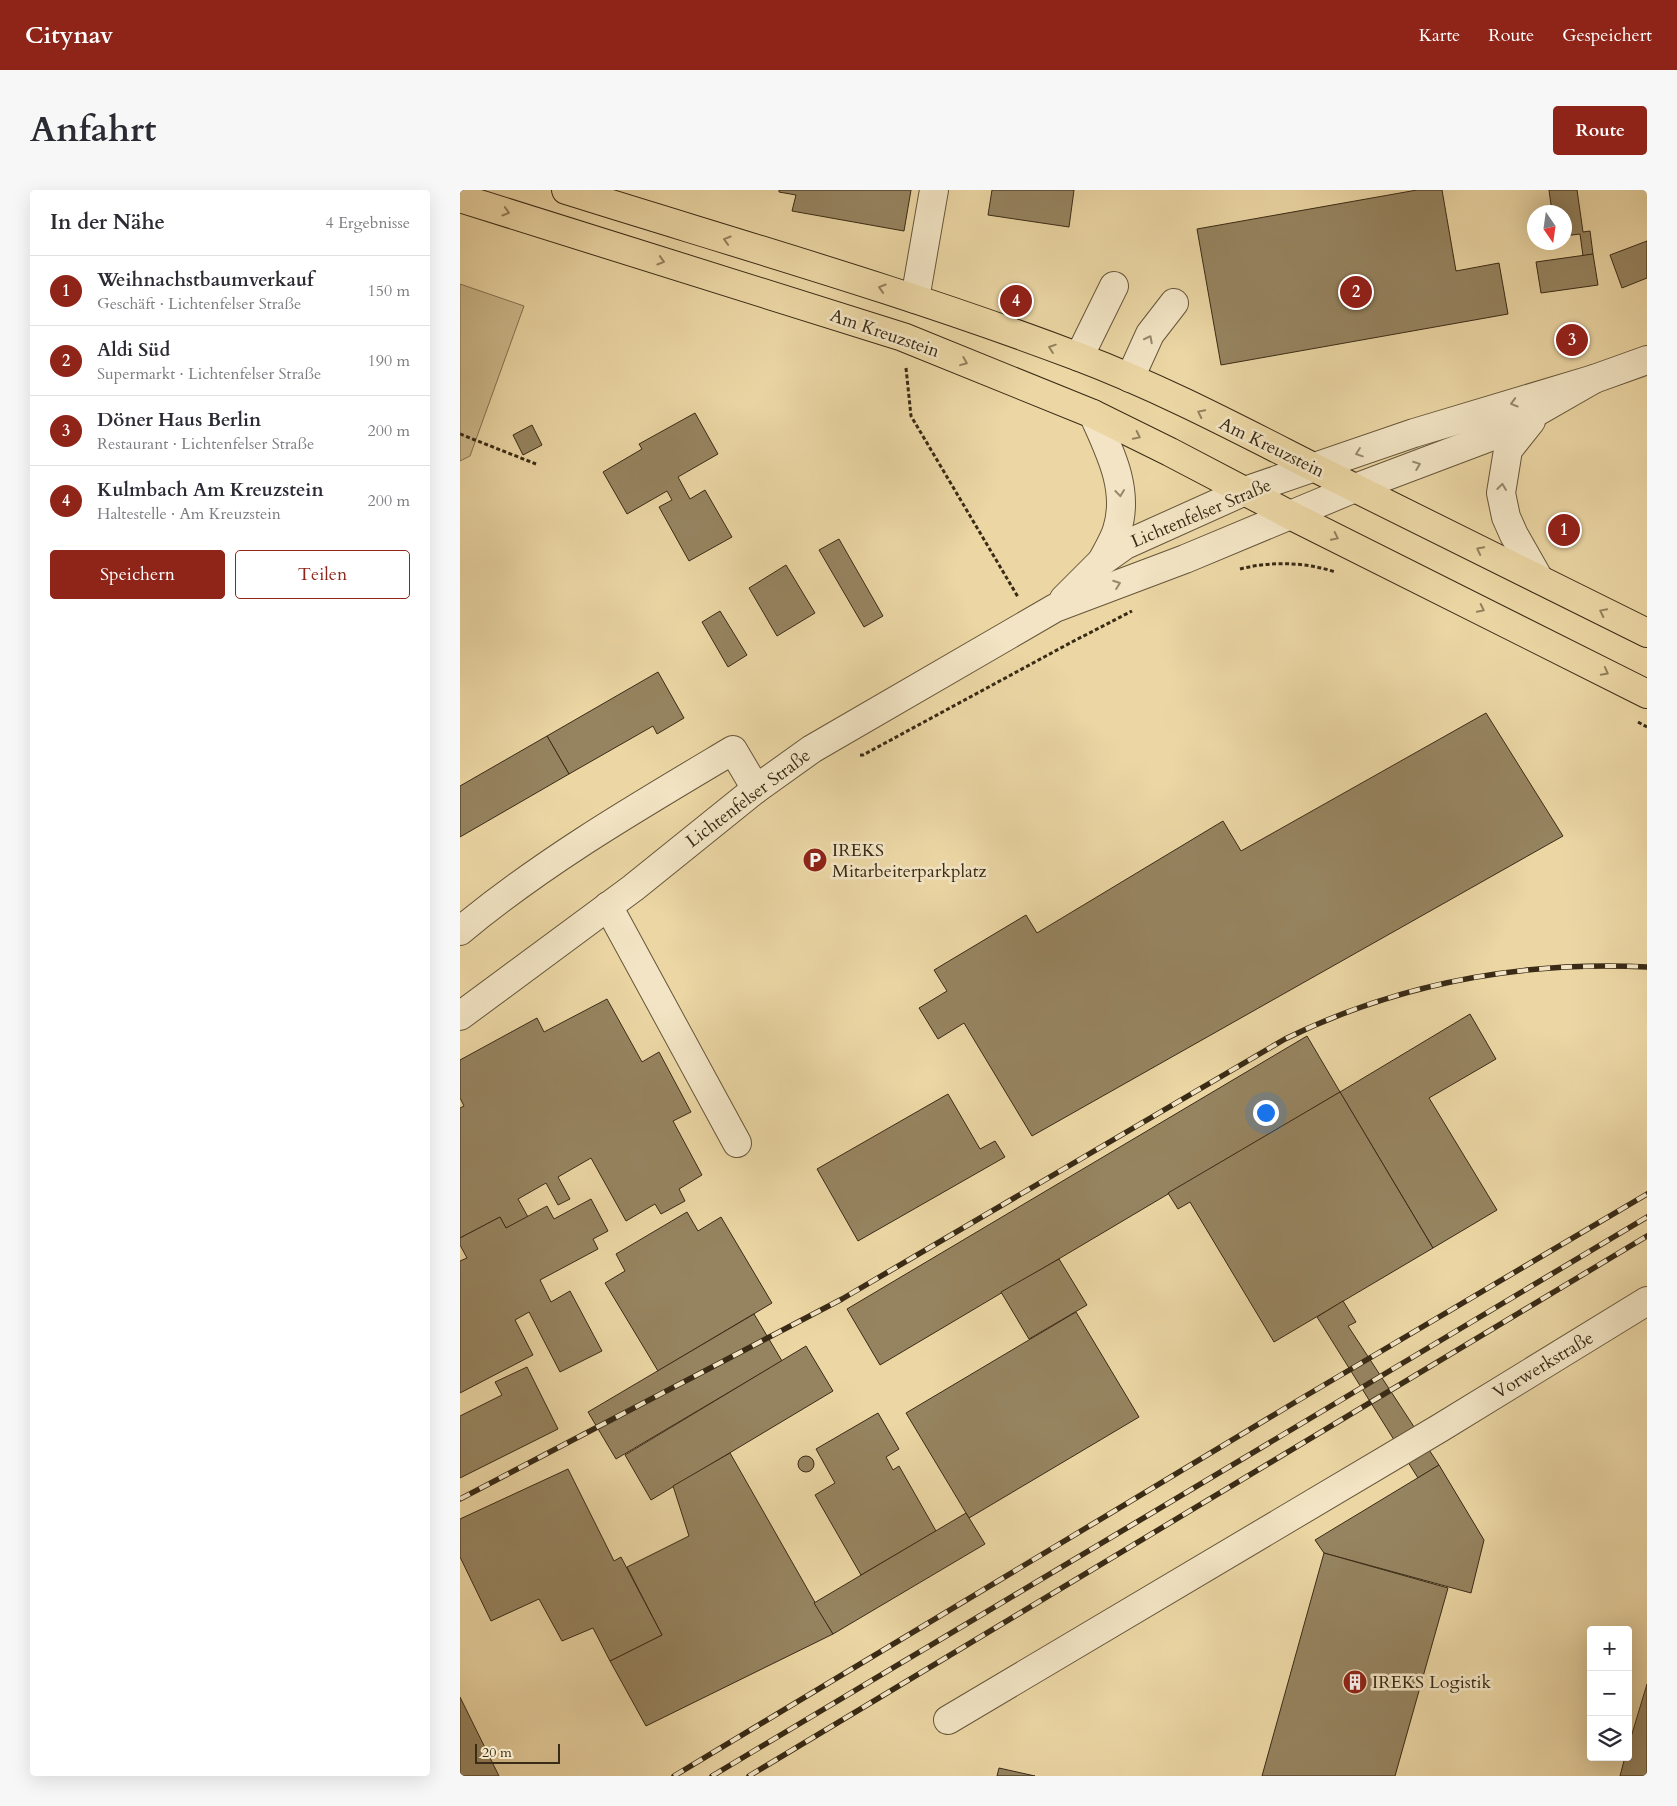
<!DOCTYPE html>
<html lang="de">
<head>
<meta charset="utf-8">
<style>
  :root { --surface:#fff; --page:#f7f7f7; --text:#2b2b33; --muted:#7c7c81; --line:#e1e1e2; --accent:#8f2418 }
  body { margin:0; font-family:Cardo,serif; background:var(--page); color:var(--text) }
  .controls { position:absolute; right:15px; bottom:15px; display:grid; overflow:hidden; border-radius:5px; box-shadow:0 5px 20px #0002 }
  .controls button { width:45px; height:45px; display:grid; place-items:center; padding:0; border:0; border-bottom:1px solid var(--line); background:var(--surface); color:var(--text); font:25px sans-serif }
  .compass { position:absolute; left:1067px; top:15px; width:45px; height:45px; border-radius:50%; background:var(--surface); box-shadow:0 5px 20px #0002; rotate:167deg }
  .scale { position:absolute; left:15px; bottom:12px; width:85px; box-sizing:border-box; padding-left:5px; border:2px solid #3a2b16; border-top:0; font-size:14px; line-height:18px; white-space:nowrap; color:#3a2b16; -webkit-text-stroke:4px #f2e4c4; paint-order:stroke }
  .you { position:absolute; left:805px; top:922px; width:18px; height:18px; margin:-12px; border:4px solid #fff; border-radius:50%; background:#1a73e8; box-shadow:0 0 0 8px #1a73e833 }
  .badge { display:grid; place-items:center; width:32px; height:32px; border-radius:50%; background:var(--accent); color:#fff; font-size:16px; font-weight:700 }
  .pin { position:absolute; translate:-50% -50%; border:2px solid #fff; box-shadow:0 1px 5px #0006 }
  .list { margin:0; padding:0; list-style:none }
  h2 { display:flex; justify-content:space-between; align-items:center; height:65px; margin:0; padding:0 20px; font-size:21px }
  h2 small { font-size:16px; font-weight:400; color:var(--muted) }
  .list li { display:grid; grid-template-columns:32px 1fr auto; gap:15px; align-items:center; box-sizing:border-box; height:70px; padding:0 20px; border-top:1px solid var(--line) }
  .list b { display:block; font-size:19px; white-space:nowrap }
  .list p { margin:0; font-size:16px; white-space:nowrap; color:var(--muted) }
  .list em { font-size:16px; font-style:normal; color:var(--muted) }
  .actions { display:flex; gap:10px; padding:15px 20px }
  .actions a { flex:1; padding:11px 0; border:1px solid var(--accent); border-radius:5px; text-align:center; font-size:18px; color:var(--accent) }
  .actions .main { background:var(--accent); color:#fff }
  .icon { flex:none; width:28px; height:28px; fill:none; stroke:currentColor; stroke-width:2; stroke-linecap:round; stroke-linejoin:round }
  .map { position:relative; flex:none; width:1187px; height:1586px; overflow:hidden; border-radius:5px }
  header { display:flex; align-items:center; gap:30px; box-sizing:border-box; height:70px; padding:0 25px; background:var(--accent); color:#fff }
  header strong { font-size:24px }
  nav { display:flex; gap:28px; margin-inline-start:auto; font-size:18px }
  .intro { display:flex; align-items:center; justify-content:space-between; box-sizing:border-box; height:120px; padding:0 30px }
  h1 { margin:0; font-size:35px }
  .button { padding:12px 22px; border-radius:5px; background:var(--accent); color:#fff; font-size:18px; font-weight:700 }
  main { display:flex; gap:30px; padding:0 30px }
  aside { flex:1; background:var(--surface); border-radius:5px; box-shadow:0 5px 20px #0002 }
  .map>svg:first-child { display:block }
  .green { fill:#cdb98c; stroke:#847251 }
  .building { fill:#968460; stroke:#3a2b16 }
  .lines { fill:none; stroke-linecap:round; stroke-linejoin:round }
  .minor-casing { stroke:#66563a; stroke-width:30 }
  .major-casing { stroke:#3a2b16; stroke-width:30 }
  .highway-casing { stroke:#3a2b16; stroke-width:30 }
  .path { stroke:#3a2b16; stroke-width:3; stroke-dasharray:4 2.5; stroke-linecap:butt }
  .minor { stroke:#f2e4c4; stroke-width:28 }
  .major { stroke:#ebd6a4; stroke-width:28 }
  .highway { stroke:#ebd6a4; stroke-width:28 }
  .rail-casing { stroke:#3a2b16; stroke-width:5.5 }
  .rail { stroke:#f2e4c4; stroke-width:4; stroke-dasharray:11; stroke-linecap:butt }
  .oneway { stroke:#92805d }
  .oneway2 { stroke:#96886d }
  .labels { text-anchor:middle; stroke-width:5; stroke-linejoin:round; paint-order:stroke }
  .street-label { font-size:18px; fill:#3a2b16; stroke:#f2e4c4 }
  .poi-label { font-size:18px; fill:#3a2b16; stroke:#f2e4c4; text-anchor:start }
</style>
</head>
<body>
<header>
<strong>Citynav</strong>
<nav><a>Karte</a><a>Route</a><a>Gespeichert</a></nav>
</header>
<div class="intro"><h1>Anfahrt</h1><a class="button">Route</a></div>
<main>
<aside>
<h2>In der Nähe<small>4 Ergebnisse</small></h2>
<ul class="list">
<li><span class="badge">1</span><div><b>Weihnachstbaumverkauf</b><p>Geschäft · Lichtenfelser Straße</p></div><em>150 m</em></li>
<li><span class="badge">2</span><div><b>Aldi Süd</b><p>Supermarkt · Lichtenfelser Straße</p></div><em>190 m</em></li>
<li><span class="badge">3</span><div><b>Döner Haus Berlin</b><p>Restaurant · Lichtenfelser Straße</p></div><em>200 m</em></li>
<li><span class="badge">4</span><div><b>Kulmbach Am Kreuzstein</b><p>Haltestelle · Am Kreuzstein</p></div><em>200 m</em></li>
</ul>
<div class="actions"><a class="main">Speichern</a><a>Teilen</a></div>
</aside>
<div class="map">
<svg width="1187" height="1586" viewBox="0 0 1187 1586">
  <rect width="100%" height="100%" fill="#ebd6a4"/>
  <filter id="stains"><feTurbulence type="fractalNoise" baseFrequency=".004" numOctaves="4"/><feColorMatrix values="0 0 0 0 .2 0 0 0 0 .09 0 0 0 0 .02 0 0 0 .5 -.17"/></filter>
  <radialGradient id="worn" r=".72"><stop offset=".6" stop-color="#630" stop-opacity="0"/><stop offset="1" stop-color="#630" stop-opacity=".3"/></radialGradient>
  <!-- green -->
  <path class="green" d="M0,94l64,22 -54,150 -10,5z"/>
  <!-- building -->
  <g class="building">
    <path d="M319,0h132l-7,41 -112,-20 4,-16 -17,-3z"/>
    <path d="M532,0h82l-5,37 -81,-12z"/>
    <path d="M957,0h25l14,81 43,-8 9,51 -287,51 -24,-136z"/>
    <path d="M1089,0h28l6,42 7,-1 3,23 -10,2 -3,-22 -16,2v-24h-12z"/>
    <path d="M1074,29v22h-1l-3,-21z"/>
    <path d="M1187,51v37l-25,10 -12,-33z"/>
    <path d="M1133,64l5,31 -57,8 -5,-31z"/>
    <path d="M235,223l23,41 -40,23 12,22 15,-9 27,47 -43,24 -30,-54 13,-7 -5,-9 -40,23 -24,-42 39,-23 -3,-5z"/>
    <path d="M72,235l10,20 -19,10 -10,-20z"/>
    <path d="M379,349l44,77 -19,11 -45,-77z"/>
    <path d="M326,375l29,48 -38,23 -28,-48z"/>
    <path d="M260,421l27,44 -19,12 -26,-45z"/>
    <path d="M198,482l26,46 -27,16 -4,-8 -84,48 -22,-38z"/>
    <path d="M1026,523l77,123 -531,300 -68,-113 -26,16 -19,-31 28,-17 -13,-21 92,-55 11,18 186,-112 18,30z"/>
    <path d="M87,546l22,38 -109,63v-51z"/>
    <path d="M147,809l35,63 17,-10 32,60 -18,9 29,54 -23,14 6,12 -24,13 -6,-10 -29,17 -35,-63 -33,19 12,22 -12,6 -12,-22 -28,16 10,18 -22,11 -6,-11 -40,21v-130l4,-2 -4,-8v-38l77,-42 7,14z"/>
    <path d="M1010,824l26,45 -67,39 68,112 -64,38 -93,-156z"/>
    <path d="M847,846l33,56 -460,273 -33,-56z"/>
    <path d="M880,902l93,156 -159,94 -84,-140 -12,7 -10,-16z"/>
    <path d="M488,904l32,55 15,-8 10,16 -147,84 -41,-72z"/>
    <path d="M131,1009l17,32 -15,8 5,10 -58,31 11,22 19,-11 32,60 -42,21 -31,-60 -14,8 18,35 -73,38v-132l7,-3 -7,-13v-7l40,-21 6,11 41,-22 7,13z"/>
    <path d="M227,1022l11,19 23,-14 51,86 -114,68 -53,-88 20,-12 -9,-17z"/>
    <path d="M599,1069l28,46 -58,34 -28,-47z"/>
    <path d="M883,1111l13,21 -8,4 91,139 -21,13 -101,-161z"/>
    <path d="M616,1122l63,105 -170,101 -63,-105z"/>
    <path d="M294,1124l28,47 -166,98 -28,-47z"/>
    <path d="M346,1156l27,45 -182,109 -26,-45z"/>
    <path d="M67,1177l31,62 -98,49v-62l42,-21 -7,-13z"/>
    <path d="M418,1223l21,36 -13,8 7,13 6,-4 37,65 -75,44 -46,-80 20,-12 -19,-34z"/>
    <path d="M270,1263l103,181 -187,92 -36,-65 52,-26 -35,-68 62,-31 -16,-50z"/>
    <circle cx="346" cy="1274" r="8"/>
    <path d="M979,1275l45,75 -13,53 -147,-40 -9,-13z"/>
    <path d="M108,1279l46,92 7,-4 41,78 -52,26 -17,-33 -31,13 -23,-42 -48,22 -31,-64v-38z"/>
    <path d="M506,1323l19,31 -152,90 -19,-31z"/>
    <path d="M864,1363l124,35 -53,188h-133z"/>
    <path d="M1187,1494v92h-27l5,-19h3v-10z"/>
    <path d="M0,1507l39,79h-39z"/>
    <path d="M539,1578l36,8h-38z"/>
  </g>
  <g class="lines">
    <defs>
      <g id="minor">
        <path d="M455,109l19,-109"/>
        <path d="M619,167l35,-71"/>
        <path d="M670,188l20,-44 24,-31"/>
        <path d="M633,224c16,36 37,75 24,116 -3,10 -10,21 -15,31"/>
        <path d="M1071,231l-23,29 -7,43 5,24 8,18 25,44"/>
        <path d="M604,409l37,-37 24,-17 120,-54 169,-58 180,-54 53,-19"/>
        <path d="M148,716l129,237"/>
        <path d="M0,741c84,-70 179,-125 273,-181l23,39"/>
        <path d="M0,826l173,-128 123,-99 56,-40 243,-141 130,-49 170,-71 143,-54 96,-55"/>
        <path d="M488,1530l492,-292 207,-127"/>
      </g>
      <g id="major">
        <path d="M106,0c172,54 345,103 513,167 95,36 185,86 276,131"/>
        <path d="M0,8l443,139 190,77 77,38 122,64"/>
      </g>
      <g id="highway">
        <path d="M895,298l292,145"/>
        <path d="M832,326l355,178"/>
      </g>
    </defs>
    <!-- minor casing -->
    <use href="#minor" class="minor-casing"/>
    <!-- major casing -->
    <use href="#major" class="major-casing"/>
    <!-- highway casing -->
    <use href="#highway" class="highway-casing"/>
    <!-- path -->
    <g class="path">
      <path d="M446,178l5,48 107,181"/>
      <path d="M0,244l76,30"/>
      <path d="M780,379c30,-8 66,-7 95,3"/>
      <path d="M1178,532l9,5"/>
      <path d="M400,565h3l207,-112 62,-32"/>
    </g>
    <!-- minor -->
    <use href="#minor" class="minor"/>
    <!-- major -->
    <use href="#major" class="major"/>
    <!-- highway -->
    <use href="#highway" class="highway"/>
    <defs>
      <g id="rail">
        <path d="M0,1309l382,-200 443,-260c114,-56 236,-78 362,-72"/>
        <path d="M214,1586l623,-375 350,-207"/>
        <path d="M252,1586l935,-559"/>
        <path d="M289,1586l898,-540"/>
      </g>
    </defs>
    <!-- rail casing -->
    <use href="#rail" class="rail-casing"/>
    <!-- rail -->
    <use href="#rail" class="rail"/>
  </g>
  <!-- one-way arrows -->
  <defs><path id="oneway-chevron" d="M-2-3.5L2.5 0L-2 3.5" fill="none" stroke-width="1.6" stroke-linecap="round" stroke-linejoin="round" transform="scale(1.25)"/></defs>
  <g class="oneway">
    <use href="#oneway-chevron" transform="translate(46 22) rotate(17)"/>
    <use href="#oneway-chevron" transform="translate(267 50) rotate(-163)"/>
    <use href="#oneway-chevron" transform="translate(201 71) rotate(17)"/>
    <use href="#oneway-chevron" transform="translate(422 98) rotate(-163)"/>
    <use href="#oneway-chevron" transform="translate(592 158) rotate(-161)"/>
    <use href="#oneway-chevron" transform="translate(504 172) rotate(22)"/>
    <use href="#oneway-chevron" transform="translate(741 223) rotate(-154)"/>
    <use href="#oneway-chevron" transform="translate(677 246) rotate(26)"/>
    <use href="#oneway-chevron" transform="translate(875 347) rotate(26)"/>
    <use href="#oneway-chevron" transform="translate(1020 360) rotate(-153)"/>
    <use href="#oneway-chevron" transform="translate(1021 419) rotate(26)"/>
    <use href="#oneway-chevron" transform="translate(1143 422) rotate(-154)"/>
    <use href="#oneway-chevron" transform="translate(1145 482) rotate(28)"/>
  </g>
  <g class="oneway2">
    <use href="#oneway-chevron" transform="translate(689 149) rotate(-63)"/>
    <use href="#oneway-chevron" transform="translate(1054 213) rotate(164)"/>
    <use href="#oneway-chevron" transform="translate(899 263) rotate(161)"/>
    <use href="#oneway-chevron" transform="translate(957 275) rotate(-21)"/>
    <use href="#oneway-chevron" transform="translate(1042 297) rotate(-83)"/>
    <use href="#oneway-chevron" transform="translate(660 303) rotate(84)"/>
    <use href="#oneway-chevron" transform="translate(657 394) rotate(-20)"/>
  </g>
  <!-- icons -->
  <defs>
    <symbol id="parking-disc" viewBox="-11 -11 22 22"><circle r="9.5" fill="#8f2418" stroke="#f2e4c4"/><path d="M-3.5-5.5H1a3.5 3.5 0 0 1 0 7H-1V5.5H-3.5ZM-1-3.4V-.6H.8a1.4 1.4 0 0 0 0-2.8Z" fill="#fff"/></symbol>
    <symbol id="building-disc" viewBox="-11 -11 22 22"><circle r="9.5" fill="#8f2418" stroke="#f2e4c4"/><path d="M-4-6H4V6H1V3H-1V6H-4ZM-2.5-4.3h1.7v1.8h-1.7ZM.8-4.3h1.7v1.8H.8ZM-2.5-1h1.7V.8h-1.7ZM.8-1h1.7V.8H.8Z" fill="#fff"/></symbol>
  </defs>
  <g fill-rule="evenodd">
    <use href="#parking-disc" x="341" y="656" width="28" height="28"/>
    <use href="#building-disc" x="881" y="1478" width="28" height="28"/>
  </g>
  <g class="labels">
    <!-- street labels -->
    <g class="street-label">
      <text transform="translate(425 143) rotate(19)" y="6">Am Kreuzstein</text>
      <text transform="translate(812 257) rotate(26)" y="6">Am Kreuzstein</text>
      <text transform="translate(741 323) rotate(-23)" y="6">Lichtenfelser Straße</text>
      <text transform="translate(288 608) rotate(-37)" y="6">Lichtenfelser Straße</text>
      <text transform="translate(1083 1175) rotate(-31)" y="6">Vorwerkstraße</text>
    </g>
    <!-- poi labels -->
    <g class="poi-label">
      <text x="372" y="666">IREKS<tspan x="372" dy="21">Mitarbeiterparkplatz</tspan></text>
      <text x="912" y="1498">IREKS Logistik</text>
    </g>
  </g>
  <rect width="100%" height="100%" filter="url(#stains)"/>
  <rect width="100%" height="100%" fill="url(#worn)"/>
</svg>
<div class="controls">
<button>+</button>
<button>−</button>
<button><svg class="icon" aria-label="layers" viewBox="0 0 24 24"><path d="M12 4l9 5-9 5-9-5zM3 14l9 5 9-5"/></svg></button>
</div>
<svg class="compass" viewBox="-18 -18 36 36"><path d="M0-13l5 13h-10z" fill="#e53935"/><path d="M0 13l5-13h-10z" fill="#7c7c81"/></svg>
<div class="scale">20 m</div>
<div class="you"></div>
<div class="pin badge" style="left:1104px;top:340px">1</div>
<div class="pin badge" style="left:896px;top:102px">2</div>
<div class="pin badge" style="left:1112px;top:150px">3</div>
<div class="pin badge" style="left:556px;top:111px">4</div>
</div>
</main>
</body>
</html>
